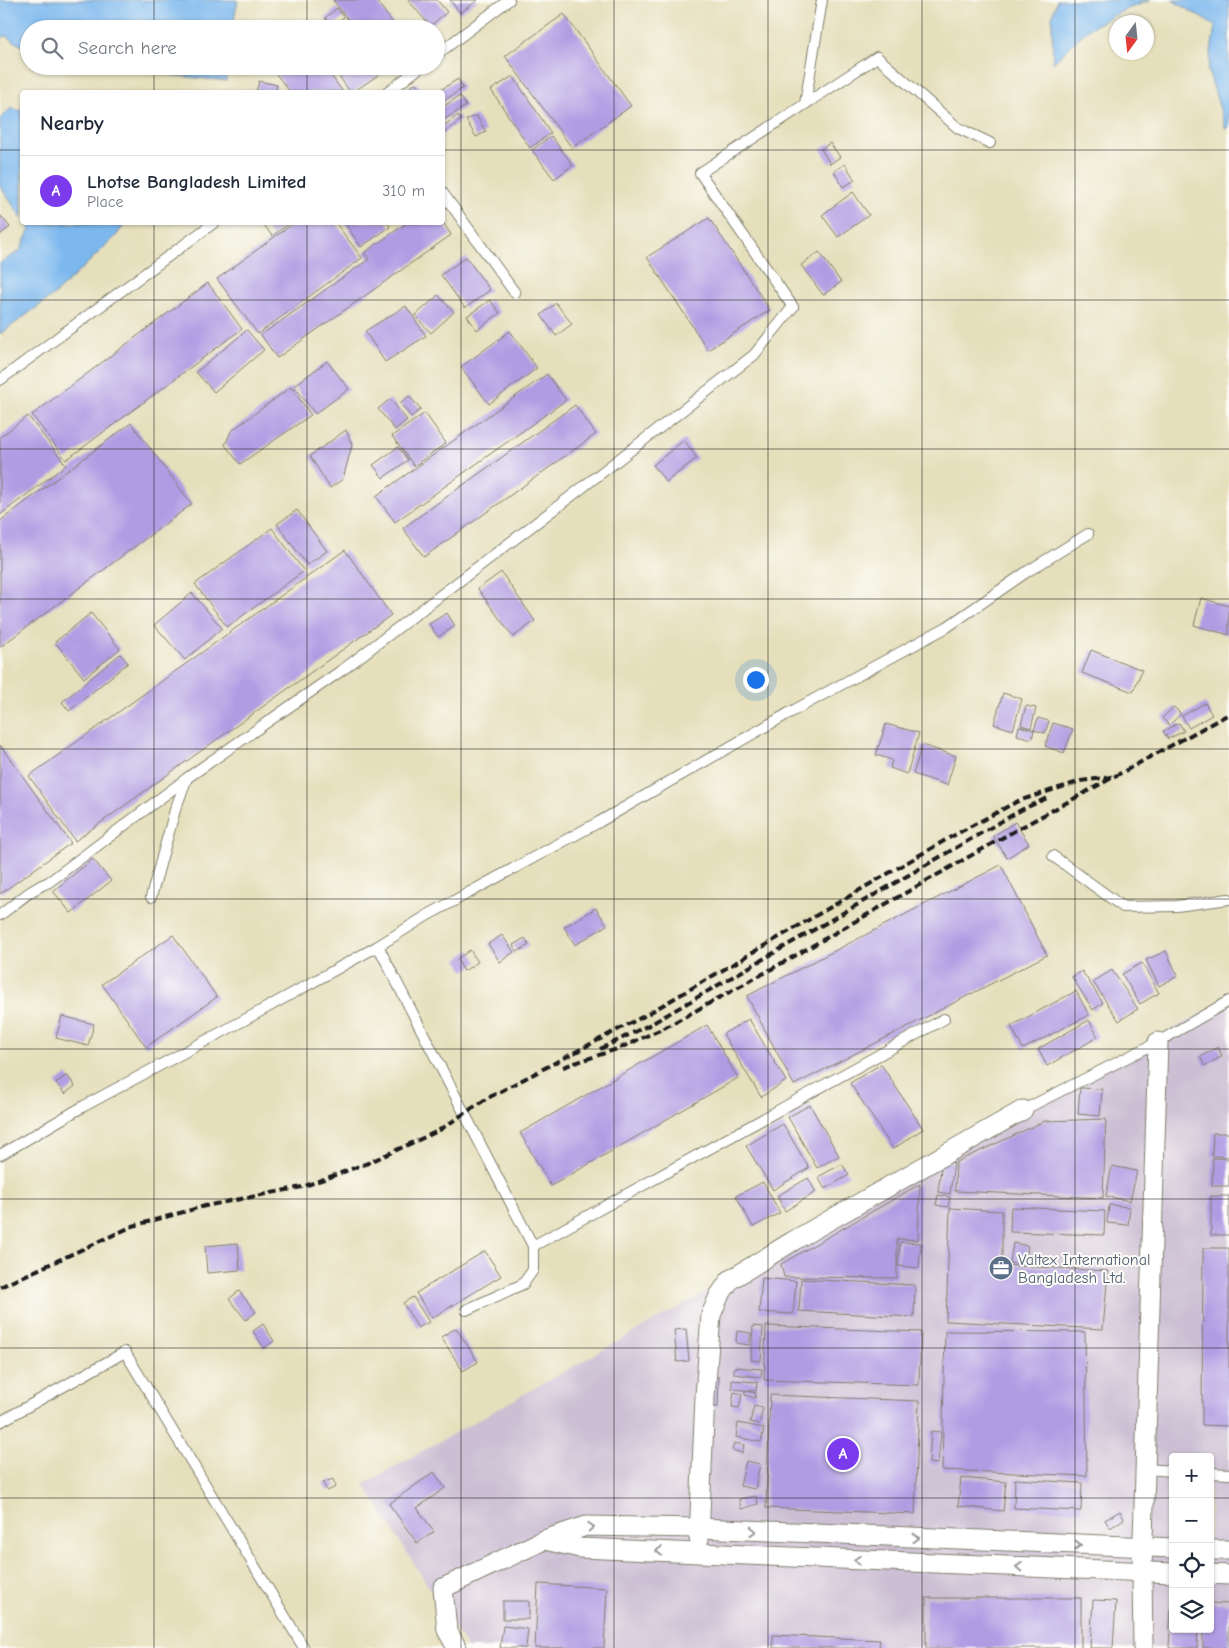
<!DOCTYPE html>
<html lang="en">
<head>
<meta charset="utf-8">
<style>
  :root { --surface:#fff; --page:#f2f2f3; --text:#1f2937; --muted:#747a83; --line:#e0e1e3; --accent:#7c3aed }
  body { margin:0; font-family:"Comic Neue",sans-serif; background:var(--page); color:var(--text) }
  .controls { position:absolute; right:15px; bottom:15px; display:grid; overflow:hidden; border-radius:5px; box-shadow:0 1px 4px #0004 }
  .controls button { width:45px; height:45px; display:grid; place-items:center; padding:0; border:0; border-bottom:1px solid var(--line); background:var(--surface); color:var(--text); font:25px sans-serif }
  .compass { position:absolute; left:1109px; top:15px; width:45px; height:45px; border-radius:50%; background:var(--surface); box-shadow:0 1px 4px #0004; rotate:195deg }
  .you { position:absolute; left:755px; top:679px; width:18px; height:18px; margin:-12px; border:4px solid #fff; border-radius:50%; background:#1a73e8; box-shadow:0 0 0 8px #1a73e833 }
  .badge { display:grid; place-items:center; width:32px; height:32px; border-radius:50%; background:var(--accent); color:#fff; font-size:16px; font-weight:700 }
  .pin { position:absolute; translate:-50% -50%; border:2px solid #fff; box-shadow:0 1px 5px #0006 }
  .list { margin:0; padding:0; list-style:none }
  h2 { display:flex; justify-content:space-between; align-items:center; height:65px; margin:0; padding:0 20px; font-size:21px }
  h2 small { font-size:16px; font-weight:400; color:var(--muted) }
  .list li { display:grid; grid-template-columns:32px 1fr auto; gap:15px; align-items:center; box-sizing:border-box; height:70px; padding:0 20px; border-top:1px solid var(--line) }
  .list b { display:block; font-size:19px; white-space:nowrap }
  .list p { margin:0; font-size:16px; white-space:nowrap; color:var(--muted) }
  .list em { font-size:16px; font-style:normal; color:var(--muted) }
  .icon { flex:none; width:28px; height:28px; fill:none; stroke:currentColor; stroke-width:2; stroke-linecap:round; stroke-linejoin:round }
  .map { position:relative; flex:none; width:1229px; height:1648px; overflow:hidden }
  .search { position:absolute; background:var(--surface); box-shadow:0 1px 4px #0004; left:20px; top:20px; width:425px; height:55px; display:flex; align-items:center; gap:12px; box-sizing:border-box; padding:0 18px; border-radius:28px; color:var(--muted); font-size:19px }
  .panel { position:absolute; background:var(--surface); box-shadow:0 1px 4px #0004; left:20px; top:90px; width:425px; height:135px; border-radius:5px }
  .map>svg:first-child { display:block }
  .industrial { fill:#ccbfd4; fill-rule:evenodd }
  .water { fill:#7cb8ee; stroke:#4c6a85 }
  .building { fill:#af9ce3 }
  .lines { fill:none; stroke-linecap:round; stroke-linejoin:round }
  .lane-casing { stroke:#807e6c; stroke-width:12 }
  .street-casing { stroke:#807e6c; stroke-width:21 }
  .lane { stroke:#fff; stroke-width:10 }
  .street { stroke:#fff; stroke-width:19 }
  .rail { stroke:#1c1c1c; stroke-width:4; stroke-dasharray:8 4; stroke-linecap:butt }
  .oneway { stroke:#999 }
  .grid { fill:none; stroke:#1c1c1c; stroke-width:1; stroke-opacity:0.55 }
  .labels { text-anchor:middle; stroke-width:4; stroke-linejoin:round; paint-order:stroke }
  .service-label { font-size:16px; fill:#4e5e75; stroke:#fdfcf7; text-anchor:start }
</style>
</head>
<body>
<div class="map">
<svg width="1229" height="1648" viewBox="0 0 1229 1648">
  <rect width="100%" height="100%" fill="#fdfcf7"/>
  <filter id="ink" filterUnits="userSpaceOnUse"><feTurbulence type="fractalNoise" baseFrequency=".02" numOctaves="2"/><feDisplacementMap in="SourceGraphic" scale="10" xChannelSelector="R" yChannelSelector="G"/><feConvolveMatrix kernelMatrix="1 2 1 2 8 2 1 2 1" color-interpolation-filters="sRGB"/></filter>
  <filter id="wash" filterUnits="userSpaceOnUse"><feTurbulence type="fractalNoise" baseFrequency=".0096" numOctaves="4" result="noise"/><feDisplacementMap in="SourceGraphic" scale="20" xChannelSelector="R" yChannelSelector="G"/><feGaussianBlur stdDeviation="1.12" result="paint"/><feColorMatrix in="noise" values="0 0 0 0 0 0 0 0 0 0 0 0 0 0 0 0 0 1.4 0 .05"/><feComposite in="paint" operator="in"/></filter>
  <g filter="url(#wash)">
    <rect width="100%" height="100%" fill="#e5dfbb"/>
    <!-- industrial -->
    <path class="industrial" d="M1229,998v650h-762l-103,-164zM1173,1457h37v172h-37z"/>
    <!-- water -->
    <g class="water">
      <path d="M0,0h238l-6,29h-203v19l-11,-4 -12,-8 -6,2z"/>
      <path d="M1057,0h94l-29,11 -34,18 -35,34 -1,-46z"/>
      <path d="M1172,0h57v127l-3,2 -18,-59 7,-44z"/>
      <path d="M135,66h92l-1,15 -74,-8z"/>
      <path d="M11,108l11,3v107l-22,-32v-67z"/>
      <path d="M26,223h100l-12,15 -60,57 -54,39v-71l20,-12 10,-22z"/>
    </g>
    <g id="blocks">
      <!-- building -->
      <g class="building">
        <path d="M333,0h43l21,29h-42z"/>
        <path d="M408,0h29l10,12 -17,14z"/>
        <path d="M450,0h28l-18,13z"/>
        <path d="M337,8l7,9 -12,10 -7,-9z"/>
        <path d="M564,14l67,92 -59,42 -67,-92z"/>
        <path d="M278,66h46l19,26h-53l-17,-22z"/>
        <path d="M332,66h43l5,8 -27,18h-3z"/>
        <path d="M513,76l38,57 -21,15 -39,-58z"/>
        <path d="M458,79l5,9 -21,14v-10h-5z"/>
        <path d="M259,81l18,4 -2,7h-19z"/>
        <path d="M416,83l8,9h-21z"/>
        <path d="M460,96l6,10 -24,15v-14z"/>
        <path d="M458,115l3,5 -19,15v-8z"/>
        <path d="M476,115l10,17 -10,5 -10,-17z"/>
        <path d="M551,136l22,29 -19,14 -22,-29z"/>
        <path d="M830,143l10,14 -10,7 -9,-15z"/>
        <path d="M845,164l10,16 -12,7 -9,-16z"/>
        <path d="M853,192l16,23 -31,22 -16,-22z"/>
        <path d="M0,215l10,12 -10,8z"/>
        <path d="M709,218l61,92 -62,40 -61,-93z"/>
        <path d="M262,222h29l-19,14z"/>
        <path d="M295,222h40l27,36 -104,76 -41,-55z"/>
        <path d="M344,222h43l3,5 -29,20z"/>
        <path d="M408,222h35l8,13 -174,123 -16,-23 108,-76 -5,-6z"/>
        <path d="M819,252l22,30 -18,13 -22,-30z"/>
        <path d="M466,257l24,33 -25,18 -24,-33z"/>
        <path d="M208,283l34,46 -176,131 -34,-45z"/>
        <path d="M438,295l16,17 -23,21 -16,-17z"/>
        <path d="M490,300l10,13 -23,17 -10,-14z"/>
        <path d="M556,303l16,21 -16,12 -15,-21z"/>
        <path d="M406,306l20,30 -41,26 -20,-31z"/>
        <path d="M247,330l17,20 -50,42 -18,-20z"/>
        <path d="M510,331l27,37 -48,36 -28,-37z"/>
        <path d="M327,361l22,28 -34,25 -21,-28z"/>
        <path d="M547,374l19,26 -171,122 -19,-26z"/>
        <path d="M291,387l20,28 -71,49 -15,-19 6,-14z"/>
        <path d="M409,396l12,13 -10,8 -11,-14z"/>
        <path d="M390,399l17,21 -12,10 -17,-21z"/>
        <path d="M575,405l21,29 -172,123 -21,-29z"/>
        <path d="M425,413l21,30 -32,23 -22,-30z"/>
        <path d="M28,416l38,49 -66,50v-78z"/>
        <path d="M131,423l61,81 -192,143v-126z"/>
        <path d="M346,430l6,15 -9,34 -13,9 -20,-32z"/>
        <path d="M684,440l13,18 -31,24 -13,-17z"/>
        <path d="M398,447l10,13 -25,18 -10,-13z"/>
        <path d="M297,510l30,41 -20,14 -30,-41z"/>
        <path d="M272,528l32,43 -77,56 -32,-43z"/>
        <path d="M345,550l46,65 -316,226 -46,-65z"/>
        <path d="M501,572l34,49 -22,16 -35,-48z"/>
        <path d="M192,593l30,35 -37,32 -31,-35z"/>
        <path d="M1201,598l28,8v29l-35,-10z"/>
        <path d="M91,613l29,36 -36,29 -29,-36z"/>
        <path d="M447,613l8,13 -17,11 -9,-13z"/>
        <path d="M1091,650l51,20 -9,22 -51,-19z"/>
        <path d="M120,654l8,9 -59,48 -7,-9z"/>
        <path d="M1003,693l19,6 -9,31 -19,-6z"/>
        <path d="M1205,703l7,12 -23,13 -7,-12z"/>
        <path d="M1026,706l10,2 -5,20 -10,-3z"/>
        <path d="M1174,707l7,7 -12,11 -7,-7z"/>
        <path d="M1038,718l11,3 -4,12 -11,-3z"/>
        <path d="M1053,723l20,6 -9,24 -19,-7z"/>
        <path d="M1179,723l5,8 -16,8 -5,-8z"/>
        <path d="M886,724l33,9 -12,41 -17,-6 2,-8 -16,-5z"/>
        <path d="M1019,726l15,4 -2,9 -15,-4z"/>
        <path d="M0,745l71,98 -71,51z"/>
        <path d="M922,745l34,11 -9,29 -34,-11z"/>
        <path d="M1015,822l14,22 -22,14 -14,-22z"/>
        <path d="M93,859l18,22 -40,32 -18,-22z"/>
        <path d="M1001,865l46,90 -253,130 -47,-89z"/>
        <path d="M596,908l11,17 -32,20 -11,-18z"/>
        <path d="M173,935l44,62 -71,50 -44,-63z"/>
        <path d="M502,935l12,17 -14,10 -12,-18z"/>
        <path d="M525,938l4,7 -12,7 -4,-7z"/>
        <path d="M470,950l8,12 -14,9 -7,-12z"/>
        <path d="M1166,951l12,25 -19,10 -13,-26z"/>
        <path d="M1142,963l17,30 -19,11 -18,-30z"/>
        <path d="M1112,970l26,39 -19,12 -26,-39z"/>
        <path d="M1082,971l21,32 -10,7 -21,-33z"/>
        <path d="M1076,991l13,24 -66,34 -12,-23z"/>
        <path d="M62,1016l32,8 -6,22 -32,-8z"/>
        <path d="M749,1019l37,62 -25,16 -38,-63z"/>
        <path d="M1089,1020l9,17 -51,29 -9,-17z"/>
        <path d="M707,1025l31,53 -187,108 -31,-53z"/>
        <path d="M1218,1047l4,9 -17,10 -5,-9z"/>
        <path d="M881,1064l42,65 -30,20 -43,-66z"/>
        <path d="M67,1075l8,11 -10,8 -9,-11z"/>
        <path d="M1080,1088l22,1 -2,27 -22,-2z"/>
        <path d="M810,1105l29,51 -22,12 -29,-51z"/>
        <path d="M1106,1119l-3,79 -148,-7 1,-29 89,-41z"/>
        <path d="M783,1124l26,44 -36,22 -27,-44z"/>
        <path d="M1213,1133h16v24l-17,-1z"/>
        <path d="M1213,1158l16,1v27h-17z"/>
        <path d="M942,1161l12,2 -4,31 -12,-2z"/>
        <path d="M842,1164l7,11 -24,14 -7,-12z"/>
        <path d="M1112,1166l25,5 -7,30 -24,-5z"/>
        <path d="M808,1178l8,14 -31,19 -8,-15z"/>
        <path d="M763,1182l17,31 -27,14 -17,-31z"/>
        <path d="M920,1184l-2,56 -21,-1v39l-113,-1 -3,-13z"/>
        <path d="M938,1195l12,2 -2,10 -12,-2z"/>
        <rect x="1211" y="1196" width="18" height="39"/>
        <path d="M1109,1205l21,2 -2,18 -21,-2z"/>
        <path d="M1011,1207l94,4 -1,24 -94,-3z"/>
        <path d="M950,1208l52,3v54l106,6 -5,58 -157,-8z"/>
        <path d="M900,1242l21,1 -2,25 -21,-2z"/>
        <path d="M238,1243l2,27 -33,3 -2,-27z"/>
        <path d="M1013,1243l15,3 -3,19 -15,-2z"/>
        <path d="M1203,1248h26v178l-27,-1z"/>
        <path d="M485,1251l16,25 -69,42 -16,-25z"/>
        <path d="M762,1278l34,3 -3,33 -34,-2z"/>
        <path d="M801,1279l114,6 -1,32 -115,-6z"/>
        <path d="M239,1291l17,21 -10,8 -17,-21z"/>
        <path d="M413,1297l16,25 -11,6 -15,-25z"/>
        <path d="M263,1324l11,17 -10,7 -11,-17z"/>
        <path d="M753,1326l10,1 -2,34 -10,-1z"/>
        <path d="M766,1326l155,6 -2,53 -155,-5z"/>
        <path d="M456,1328l22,34 -15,9 -22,-34z"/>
        <path d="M686,1329l3,32 -12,1 -3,-32z"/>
        <path d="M737,1331l14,2 -2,12 -13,-2z"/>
        <path d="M945,1331l140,1 2,144 -145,-6z"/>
        <path d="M734,1367l28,2 -1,8 -27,-3z"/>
        <path d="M711,1376l8,1 -1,30h-9z"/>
        <path d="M732,1380l25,2 -1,9 -24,-2z"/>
        <path d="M745,1391l11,2 -1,5 -10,-3z"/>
        <path d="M734,1392l8,2 -3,14 -7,-1z"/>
        <path d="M770,1395l149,6 -4,113 -149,-6z"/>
        <path d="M754,1406l9,2 -4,16 -9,-2z"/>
        <path d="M738,1423l26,5 -3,14 -25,-5z"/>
        <path d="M931,1431l10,1 -3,32 -9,-1z"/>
        <path d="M734,1443l10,2 -2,8 -10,-3z"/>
        <path d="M746,1461l14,3 -5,25 -15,-3z"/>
        <path d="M434,1472l11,16 -28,20 17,24 -17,11 -28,-39z"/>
        <path d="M961,1478l45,4 -3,29 -45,-5z"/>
        <path d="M333,1479l3,8 -9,4 -4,-8z"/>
        <path d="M1015,1479l67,4 -1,28 -67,-3z"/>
        <path d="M756,1496l2,8 -17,5 -2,-10z"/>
        <path d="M1120,1511l4,8 -14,9 -5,-8z"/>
        <path d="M538,1584l69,4 -3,60h-69z"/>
        <rect x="926" y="1598" width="155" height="50"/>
        <path d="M1093,1600l23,1 -3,47h-23z"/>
        <rect x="503" y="1601" width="26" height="18"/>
        <path d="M1210,1603l19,1v44h-26v-19h7z"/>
        <path d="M1171,1606l2,1v22h25l-1,19h-28z"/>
        <path d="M503,1626l25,3 -2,19h-26z"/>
        <path d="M773,1635l107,5 -1,8h-106z"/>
      </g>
    </g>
  </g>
  <g filter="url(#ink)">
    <use href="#blocks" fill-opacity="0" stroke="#807e6c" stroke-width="1"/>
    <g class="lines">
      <defs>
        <g id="lane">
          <path d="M436,55l73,-55"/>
          <path d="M388,92l34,-26"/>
          <path d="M805,104l17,-104"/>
          <path d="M442,192l73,101"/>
          <path d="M0,380l215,-158"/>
          <path d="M1053,856l70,51 54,-1 52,-7"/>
          <path d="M151,897l24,-87 12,-32 158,-110 225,-171 184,-142 39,-48 -93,-134 177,-116 81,71 32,15"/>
          <path d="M0,915c16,-11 30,-26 49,-33l137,-103"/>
          <path d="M378,946l155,300v24l-10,14 -57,26"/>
          <path d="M1023,1110l135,-68 71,-41"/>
          <path d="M0,1155l84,-49 164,-88 130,-72 50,-31 171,-93 190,-109 158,-86 78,-54 63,-39"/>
          <path d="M533,1246l411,-227"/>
          <path d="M0,1422l125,-70 179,296"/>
          <path d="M1146,1469l27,2"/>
          <path d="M1210,1473l19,1"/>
        </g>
        <g id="street">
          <path d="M699,1539l6,-143 6,-81 8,-19 11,-16 63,-39 230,-131"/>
          <path d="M545,1540l35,8 593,25"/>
          <path d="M1210,1550h19"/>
          <path d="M1210,1574l19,1"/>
          <path d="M457,1648l-10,-18 -4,-42 101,-48 42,-14 113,2 474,20"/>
          <path d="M1143,1648l-1,-76 16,-530"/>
        </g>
      </defs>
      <!-- lane casing -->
      <use href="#lane" class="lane-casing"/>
      <!-- street casing -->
      <use href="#street" class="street-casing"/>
      <!-- lane -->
      <use href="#lane" class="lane"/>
      <!-- street -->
      <use href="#street" class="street"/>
      <!-- rail -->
      <g class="rail">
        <path d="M600,1049l51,-25 370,-214 26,-12"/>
        <path d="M563,1067l57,-19 44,-20 104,-57 241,-137 220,-120"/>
        <path d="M0,1287l133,-61 72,-20 97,-19 66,-24 70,-32 48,-32 158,-83 305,-178 69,-37 63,-20 37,-5"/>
      </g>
    </g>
    <!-- one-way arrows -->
    <defs><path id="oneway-chevron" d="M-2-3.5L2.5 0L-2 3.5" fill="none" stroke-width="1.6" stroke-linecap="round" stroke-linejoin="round" transform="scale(1.25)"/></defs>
    <g class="oneway">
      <use href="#oneway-chevron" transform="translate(591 1527) rotate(-3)"/>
      <use href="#oneway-chevron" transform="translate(753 1531) rotate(2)"/>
      <use href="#oneway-chevron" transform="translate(916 1538) rotate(2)"/>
      <use href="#oneway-chevron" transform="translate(1078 1545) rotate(2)"/>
      <use href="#oneway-chevron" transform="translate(659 1551) rotate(-177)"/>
      <use href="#oneway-chevron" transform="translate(857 1560) rotate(-177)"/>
      <use href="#oneway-chevron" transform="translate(1019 1567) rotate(-177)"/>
    </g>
  </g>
  <!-- grid -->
  <path class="grid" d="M154,0v29M307,0v29M461,0v1648M614,0v1648M768,0v1648M922,0v1648M1075,0v1648M154,66v26M307,66v26M0,150h22M442,150h787M154,222v1426M307,222v1426M0,300h1229M0,449h1229M0,599h1229M0,749h1229M0,899h1229M0,1049h1229M0,1199h1229M0,1348h1229M0,1498h1173M1210,1498h19"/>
  <!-- icons -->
  <defs>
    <symbol id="office-disc" viewBox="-11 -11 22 22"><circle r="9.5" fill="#5c6f8a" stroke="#fdfcf7"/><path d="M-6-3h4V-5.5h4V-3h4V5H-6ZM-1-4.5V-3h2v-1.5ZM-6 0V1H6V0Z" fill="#fff"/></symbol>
  </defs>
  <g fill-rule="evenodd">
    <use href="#office-disc" x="987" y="1254" width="28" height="28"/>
  </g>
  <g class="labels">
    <!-- service labels -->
    <g class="service-label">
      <text x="1018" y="1265">Valtex International<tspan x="1018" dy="18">Bangladesh Ltd.</tspan></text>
    </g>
  </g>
</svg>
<div class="controls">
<button>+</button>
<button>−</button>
<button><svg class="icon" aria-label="locate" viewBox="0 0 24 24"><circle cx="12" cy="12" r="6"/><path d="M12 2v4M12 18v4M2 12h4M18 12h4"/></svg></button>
<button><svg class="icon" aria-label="layers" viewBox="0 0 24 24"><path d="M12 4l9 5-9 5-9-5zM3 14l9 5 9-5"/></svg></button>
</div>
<svg class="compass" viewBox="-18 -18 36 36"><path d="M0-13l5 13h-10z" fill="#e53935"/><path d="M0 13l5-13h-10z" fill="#747a83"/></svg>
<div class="you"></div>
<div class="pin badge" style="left:843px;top:1454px">A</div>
<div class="search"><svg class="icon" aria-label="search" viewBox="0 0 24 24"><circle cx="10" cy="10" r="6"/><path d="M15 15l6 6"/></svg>Search here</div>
<section class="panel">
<h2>Nearby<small></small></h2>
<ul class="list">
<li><span class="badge">A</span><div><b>Lhotse Bangladesh Limited</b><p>Place</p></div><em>310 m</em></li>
</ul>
</section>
</div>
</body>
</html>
